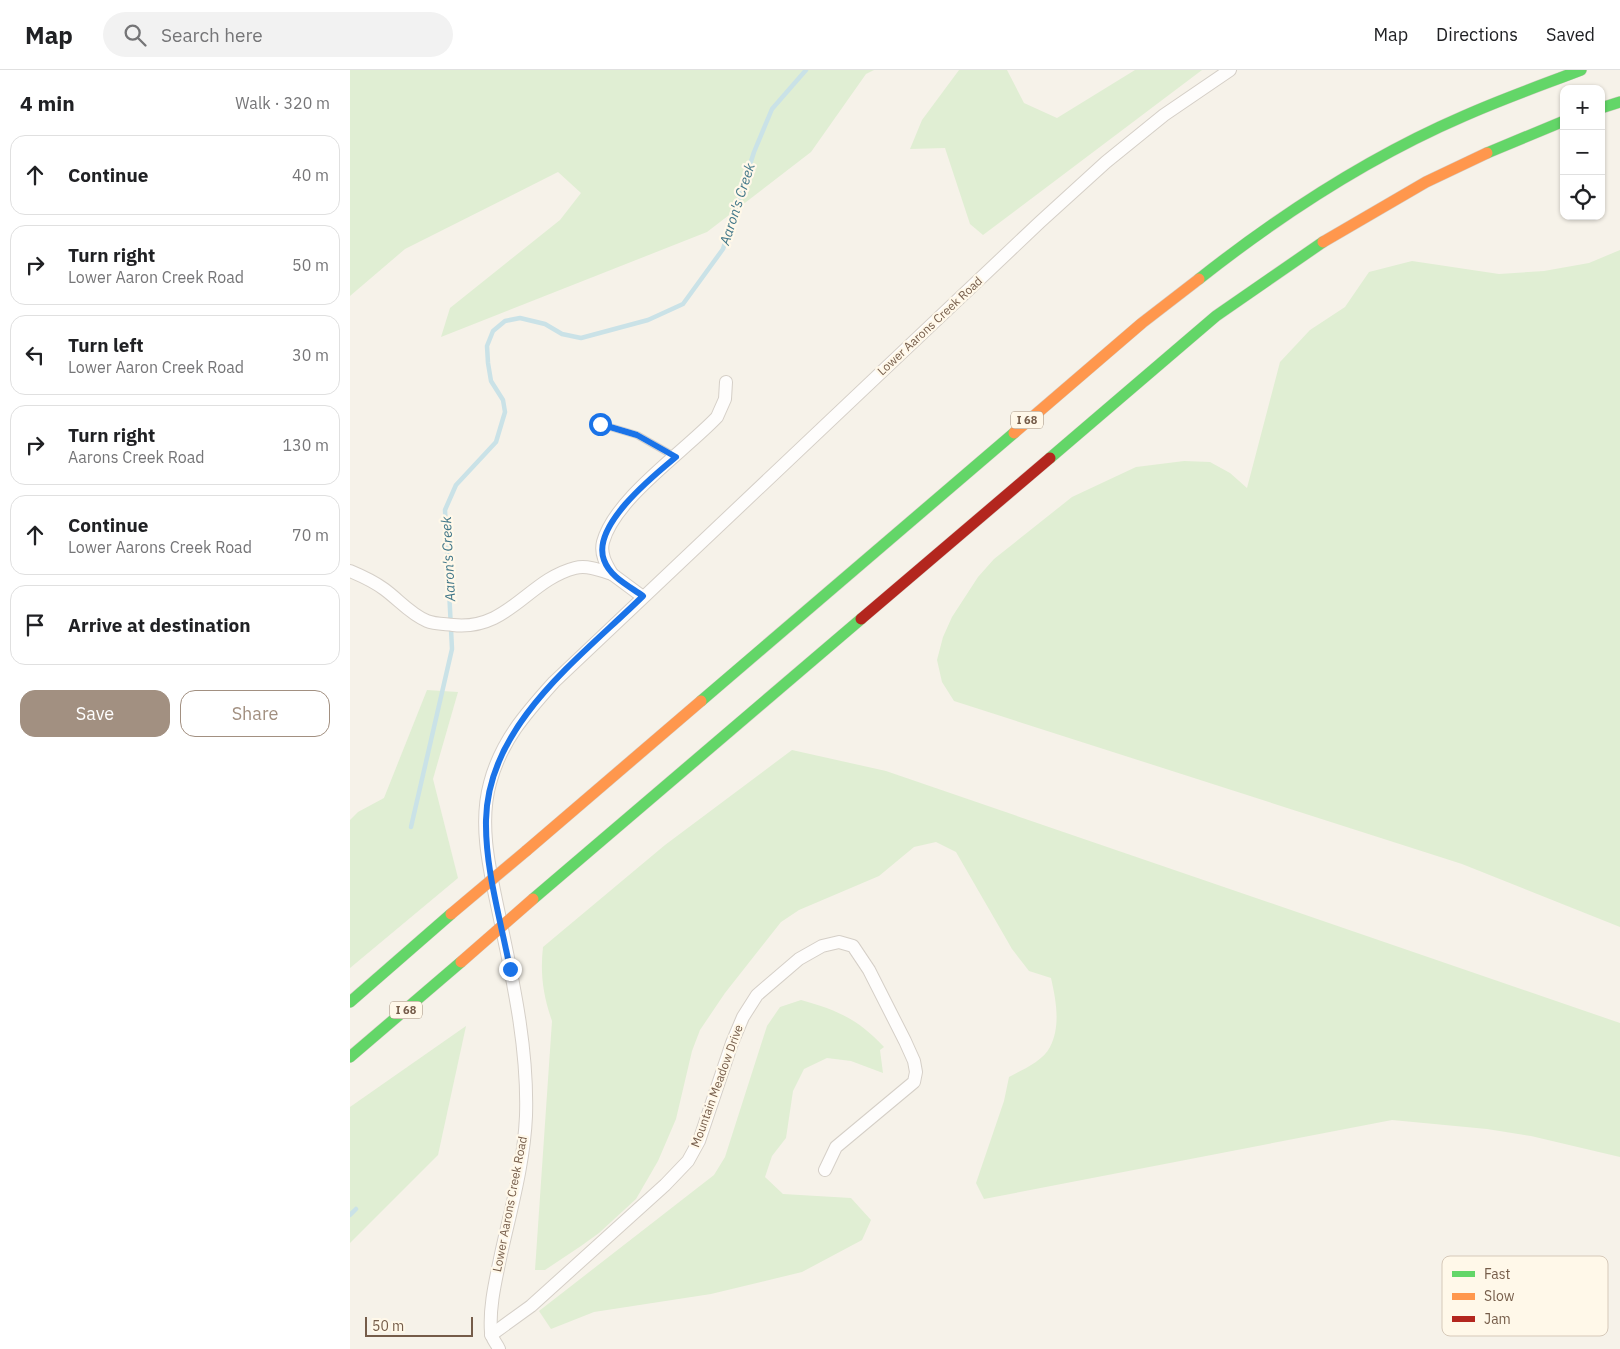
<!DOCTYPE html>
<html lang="en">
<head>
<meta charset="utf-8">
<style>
  :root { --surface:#fff; --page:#f2f2f2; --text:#202124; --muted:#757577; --line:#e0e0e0; --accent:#a29081 }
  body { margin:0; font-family:"IBM Plex Sans",sans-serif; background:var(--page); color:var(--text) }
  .controls { position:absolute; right:15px; top:15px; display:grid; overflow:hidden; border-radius:10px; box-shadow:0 1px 4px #0004 }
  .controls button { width:45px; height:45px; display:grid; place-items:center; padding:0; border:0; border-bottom:1px solid var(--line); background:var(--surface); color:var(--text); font:25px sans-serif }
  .scale { position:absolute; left:15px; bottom:12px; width:108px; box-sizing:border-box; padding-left:5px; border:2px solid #755c49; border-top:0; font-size:14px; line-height:18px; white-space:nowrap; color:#755c49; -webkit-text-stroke:4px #fff8e9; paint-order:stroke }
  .stop { position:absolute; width:15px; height:15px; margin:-11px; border:4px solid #1a73e8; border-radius:50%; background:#fff }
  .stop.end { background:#1a73e8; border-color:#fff; box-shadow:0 1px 5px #0008 }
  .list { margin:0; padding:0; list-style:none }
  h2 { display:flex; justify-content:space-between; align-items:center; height:65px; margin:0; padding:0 20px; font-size:21px }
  h2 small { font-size:16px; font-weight:400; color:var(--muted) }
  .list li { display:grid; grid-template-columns:32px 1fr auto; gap:15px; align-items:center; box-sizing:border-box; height:80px; margin:0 10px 10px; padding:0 10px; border:1px solid var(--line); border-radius:15px }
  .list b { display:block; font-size:19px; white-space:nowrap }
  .list p { margin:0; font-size:16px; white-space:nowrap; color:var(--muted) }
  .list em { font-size:16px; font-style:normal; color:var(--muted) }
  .actions { display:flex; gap:10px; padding:15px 20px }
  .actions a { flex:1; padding:11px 0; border:1px solid var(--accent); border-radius:15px; text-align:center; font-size:18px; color:var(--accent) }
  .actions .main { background:var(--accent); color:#fff }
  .icon { flex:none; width:28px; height:28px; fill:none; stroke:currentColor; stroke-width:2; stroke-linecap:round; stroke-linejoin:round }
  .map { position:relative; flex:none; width:1270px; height:1279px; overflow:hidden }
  header { display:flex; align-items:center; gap:30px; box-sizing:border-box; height:70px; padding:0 25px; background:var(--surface); border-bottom:1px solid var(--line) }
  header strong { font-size:24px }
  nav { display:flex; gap:28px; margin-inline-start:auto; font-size:18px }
  .search { width:350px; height:45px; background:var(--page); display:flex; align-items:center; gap:12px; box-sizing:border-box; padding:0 18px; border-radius:28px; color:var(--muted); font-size:19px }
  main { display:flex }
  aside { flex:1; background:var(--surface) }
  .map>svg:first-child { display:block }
  .green { fill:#e0eed3 }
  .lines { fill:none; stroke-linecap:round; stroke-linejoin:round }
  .stream { stroke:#cae2e7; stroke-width:4.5 }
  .lane-casing { stroke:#d5cfc7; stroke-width:8 }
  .street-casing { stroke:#d5cfc7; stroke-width:14 }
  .fast-casing { stroke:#d5cdc5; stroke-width:12 }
  .slow-casing { stroke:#d5cdc5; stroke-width:12 }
  .jam-casing { stroke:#d5cdc5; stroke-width:12 }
  .lane { stroke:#fefdfc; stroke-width:6 }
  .street { stroke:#fefdfc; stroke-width:12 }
  .fast { stroke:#63d668; stroke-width:11 }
  .slow { stroke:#ff974d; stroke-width:11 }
  .jam { stroke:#b3261e; stroke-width:11 }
  .slow-bridge-casing { stroke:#d5cdc5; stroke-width:12; stroke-linecap:butt }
  .slow-bridge { stroke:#ff974d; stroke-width:11 }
  .route { stroke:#1a73e8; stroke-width:6 }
  .labels { text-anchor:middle; stroke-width:4.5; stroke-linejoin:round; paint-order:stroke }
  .shield { fill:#fff8e9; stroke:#9e8b79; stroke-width:1 }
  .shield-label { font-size:11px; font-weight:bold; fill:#755c49 }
  .street-label { font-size:12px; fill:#755c49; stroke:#fff8e9 }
  .water-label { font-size:14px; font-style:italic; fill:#427789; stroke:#fff8e9 }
  .key { fill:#fff8e9; stroke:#d6c9b9; stroke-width:1 }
  .key-label { font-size:14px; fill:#755c49 }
</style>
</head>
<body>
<header>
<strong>Map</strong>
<div class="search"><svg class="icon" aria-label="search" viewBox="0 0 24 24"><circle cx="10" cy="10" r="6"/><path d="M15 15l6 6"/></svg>Search here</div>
<nav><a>Map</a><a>Directions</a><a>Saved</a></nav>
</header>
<main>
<aside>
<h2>4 min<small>Walk · 320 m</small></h2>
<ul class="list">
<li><svg class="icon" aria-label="ahead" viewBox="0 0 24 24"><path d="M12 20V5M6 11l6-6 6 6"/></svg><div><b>Continue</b></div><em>40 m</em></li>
<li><svg class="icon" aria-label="right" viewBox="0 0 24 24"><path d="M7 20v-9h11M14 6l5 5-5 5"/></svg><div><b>Turn right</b><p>Lower Aaron Creek Road</p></div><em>50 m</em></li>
<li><svg class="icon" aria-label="left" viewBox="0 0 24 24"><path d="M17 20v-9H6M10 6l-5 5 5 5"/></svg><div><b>Turn left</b><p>Lower Aaron Creek Road</p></div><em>30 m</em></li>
<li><svg class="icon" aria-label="right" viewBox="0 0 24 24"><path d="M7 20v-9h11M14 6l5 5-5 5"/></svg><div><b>Turn right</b><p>Aarons Creek Road</p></div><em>130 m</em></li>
<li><svg class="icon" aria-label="ahead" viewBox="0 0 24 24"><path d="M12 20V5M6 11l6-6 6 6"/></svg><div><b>Continue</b><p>Lower Aarons Creek Road</p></div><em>70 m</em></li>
<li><svg class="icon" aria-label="arrive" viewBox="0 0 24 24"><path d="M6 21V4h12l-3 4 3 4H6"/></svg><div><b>Arrive at destination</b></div></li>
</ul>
<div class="actions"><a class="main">Save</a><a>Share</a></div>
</aside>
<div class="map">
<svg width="1270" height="1279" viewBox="0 0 1270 1279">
  <rect width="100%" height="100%" fill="#f6f2e9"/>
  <!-- green -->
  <g class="green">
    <path d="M0,0h524l-8,4 -55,78 -104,80 -266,105 9,-29 110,-88 21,-27 -23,-21 -153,77 -55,47z"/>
    <path d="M609,0h48l17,33 33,15 78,-48h67l-219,165 -13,-11 -25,-76 -35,1 12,-29z"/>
    <path d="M1270,180v677l-158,-63 -508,-163 -12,-19 -5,-22 6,-23 9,-20 26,-40 16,-18 78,-62 64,-30 48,-6 26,1 20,11 17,15 33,-126 30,-32 35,-23 24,-35 43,-11 87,13 45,-3 45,-8z"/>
    <path d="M77,620l31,2 -25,87 25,99 -108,90v-148l8,-8 26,-14z"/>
    <path d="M442,680l94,21 734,252v134l-89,-21 -44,-7 -95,-9 -408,79 -8,-16 28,-82 5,-24c13,-7 34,-16 41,-30 11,-21 6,-47 1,-69l-22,-7 -17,-22 -56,-97 -20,-10 -22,5 -35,29 -80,34 -18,12 -56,71 -25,37 -8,21 -16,68 -18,42 -22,38 -37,34 -18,13 -36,24h-10l17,-249c-9,-26 -12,-47 -9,-74l122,-102z"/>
    <path d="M451,930c36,10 57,19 83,47l-4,3 3,23 -32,-12 -24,-3 -23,11 -11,22 -7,47 -14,18 -7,21 18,17 68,4 20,22 -9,20 -60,32 -91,22 -117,18 -43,17 -12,-18 175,-136 11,-18 42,-131 13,-19z"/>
    <path d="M116,956l-28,129 -88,88v-136z"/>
  </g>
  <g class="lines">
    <!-- stream -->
    <g class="stream">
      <path d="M61,757l41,-178 -7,-139 11,-25 40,-43 9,-30 -2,-12 -12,-19 -3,-18 -1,-17 6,-15 12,-10 15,-3 25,6 17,10 19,4 67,-18 35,-16 40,-55 31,-97 18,-43 34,-39"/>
      <path d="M0,1145l6,-6"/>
    </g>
    <defs>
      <path id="lane" d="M250,354l37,11 37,21"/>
      <g id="street">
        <path d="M0,501c12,5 23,10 34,18 14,10 26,25 43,32 7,3 18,3 26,4 55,6 75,-45 122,-57 12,-3 25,2 37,6 -6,-10 -12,-20 -9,-32 12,-44 82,-91 114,-125l8,-18 1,-17"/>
        <path d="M262,504l31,23"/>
        <path d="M141,1265l40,-29 134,-121 23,-24 11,-20 33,-98 11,-26 14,-22 42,-36 23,-13 17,-4 14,4 16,24 36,71 9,20 2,11 -2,10 -78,65 -11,23"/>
        <path d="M149,1279c-2,-5 -8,-11 -8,-17 -2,-26 5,-53 10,-78 10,-45 23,-91 25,-138 2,-63 -11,-126 -24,-187 -9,-47 -25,-99 -12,-146 11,-42 36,-70 64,-101l486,-460 66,-60 58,-47 66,-45"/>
      </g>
      <g id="fast">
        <path d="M1251,38l19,-6"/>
        <path d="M1137,83l77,-32"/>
        <path d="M849,209c81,-64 170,-122 265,-163 38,-17 78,-31 117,-46"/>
        <path d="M700,388l166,-142 107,-74"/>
        <path d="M351,631l313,-268"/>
        <path d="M183,829l328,-280"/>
        <path d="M0,932l101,-88"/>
        <path d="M0,987l111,-95"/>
      </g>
      <g id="slow">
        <path d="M973,172l103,-60 61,-29"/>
        <path d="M664,363l128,-110 57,-44"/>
        <path d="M176,781l175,-150"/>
      </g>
      <path id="jam" d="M511,549l189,-161"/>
    </defs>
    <!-- lane casing -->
    <use href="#lane" class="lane-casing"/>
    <!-- street casing -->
    <use href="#street" class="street-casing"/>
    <!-- fast casing -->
    <use href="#fast" class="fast-casing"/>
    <!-- slow casing -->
    <use href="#slow" class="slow-casing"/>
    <!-- jam casing -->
    <use href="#jam" class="jam-casing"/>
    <!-- lane -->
    <use href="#lane" class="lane"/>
    <!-- street -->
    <use href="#street" class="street"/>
    <!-- fast -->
    <use href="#fast" class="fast"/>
    <!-- slow -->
    <use href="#slow" class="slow"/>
    <!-- jam -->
    <use href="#jam" class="jam"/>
    <defs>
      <g id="slow-bridge">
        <path d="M101,844l75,-63"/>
        <path d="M111,892l72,-63"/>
      </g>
    </defs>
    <!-- slow-bridge casing -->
    <use href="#slow-bridge" class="slow-bridge-casing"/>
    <!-- slow-bridge -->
    <use href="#slow-bridge" class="slow-bridge"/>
  </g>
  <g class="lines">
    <!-- route -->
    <path class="route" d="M160,899c-9,-48 -25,-100 -24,-149 2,-96 94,-162 157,-224 -14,-10 -33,-19 -39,-36 -13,-34 49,-84 72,-103l-39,-22 -37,-11"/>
  </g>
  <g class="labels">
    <!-- shield labels -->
    <g class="shield">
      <rect x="661" y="341.5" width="32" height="17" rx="4"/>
      <rect x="40" y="931.5" width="32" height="17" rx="4"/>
    </g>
    <g class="shield-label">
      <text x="677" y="354">I 68</text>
      <text x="56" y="944">I 68</text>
    </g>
    <!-- street labels -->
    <g class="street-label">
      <text transform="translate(580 256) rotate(-43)" y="4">Lower Aarons Creek Road</text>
      <text transform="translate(367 1016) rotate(-70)" y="4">Mountain Meadow Drive</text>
      <text transform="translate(160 1134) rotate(-79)" y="4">Lower Aarons Creek Road</text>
    </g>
    <!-- water labels -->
    <g class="water-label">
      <text transform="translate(387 134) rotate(-72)" y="5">Aaron's Creek</text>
      <text transform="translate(98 489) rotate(-93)" y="5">Aaron's Creek</text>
    </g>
  </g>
  <!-- legend -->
  <rect x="1092" y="1186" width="166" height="80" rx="8" class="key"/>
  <rect x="1102" y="1201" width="23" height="6" fill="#63d668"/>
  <rect x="1102" y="1223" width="23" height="7" fill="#ff974d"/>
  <rect x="1102" y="1246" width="23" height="6" fill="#b3261e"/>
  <g class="key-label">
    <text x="1134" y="1209">Fast</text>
    <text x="1134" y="1231">Slow</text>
    <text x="1134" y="1254">Jam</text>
  </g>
</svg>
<div class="controls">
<button>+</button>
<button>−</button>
<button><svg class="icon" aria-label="locate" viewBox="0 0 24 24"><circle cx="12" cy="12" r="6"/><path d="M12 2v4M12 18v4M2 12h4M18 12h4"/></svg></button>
</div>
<div class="scale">50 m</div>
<div class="stop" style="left:250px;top:354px"></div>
<div class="stop end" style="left:160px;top:899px"></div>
</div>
</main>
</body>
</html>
